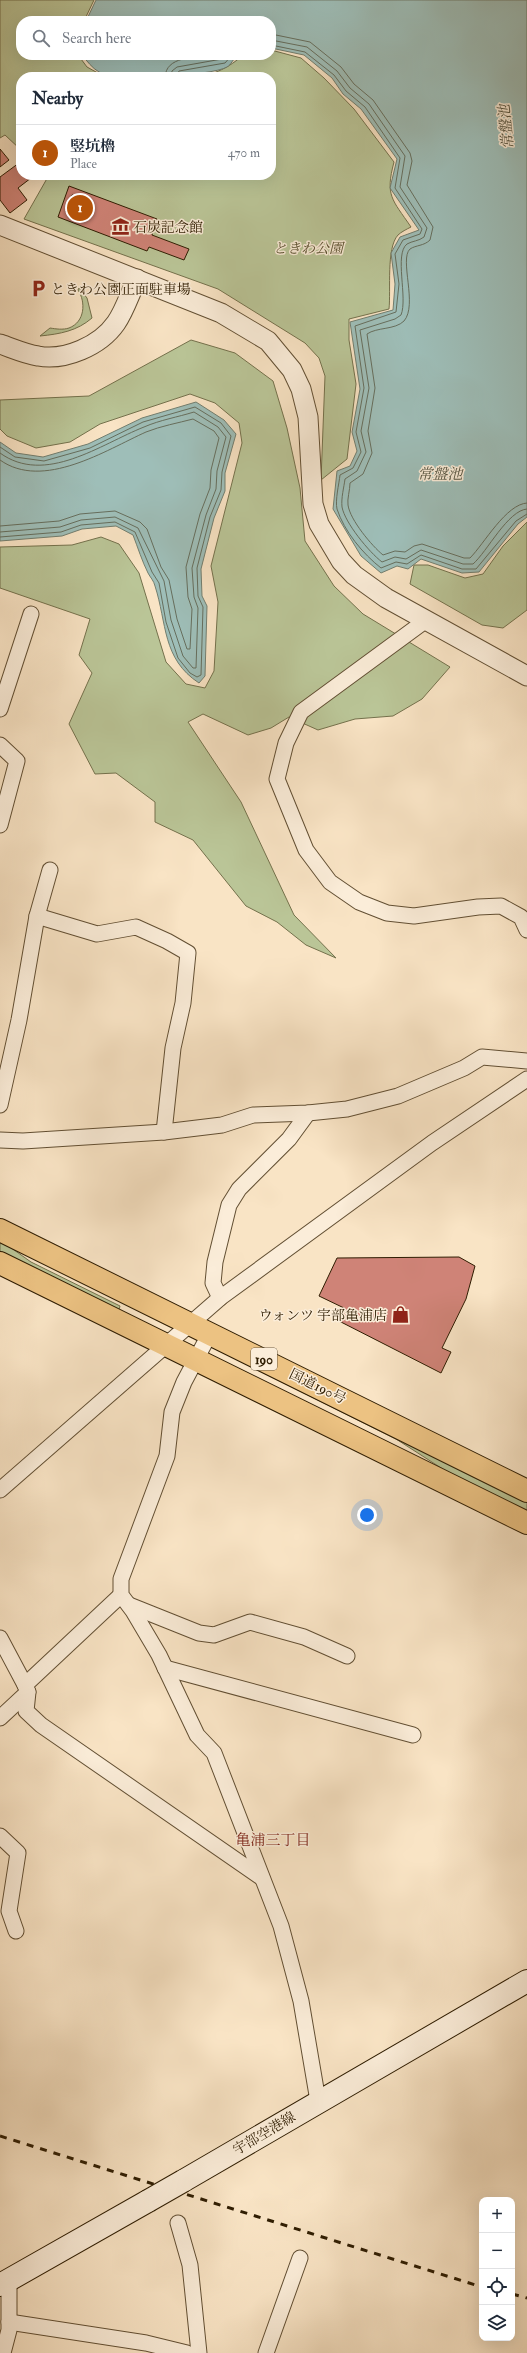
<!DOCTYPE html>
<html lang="en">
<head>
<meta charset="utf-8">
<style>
  :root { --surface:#fff; --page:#f2f2f3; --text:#1f2937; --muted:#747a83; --line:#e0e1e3; --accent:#b45309 }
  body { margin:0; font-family:"IM FELL Double Pica","Noto Serif JP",serif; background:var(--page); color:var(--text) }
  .controls { position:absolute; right:12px; bottom:12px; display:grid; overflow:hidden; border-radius:8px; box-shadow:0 4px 16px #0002 }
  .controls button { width:36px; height:36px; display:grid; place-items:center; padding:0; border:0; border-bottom:1px solid var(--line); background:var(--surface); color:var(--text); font:20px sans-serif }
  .you { position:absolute; left:367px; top:1515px; width:14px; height:14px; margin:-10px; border:3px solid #fff; border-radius:50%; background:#1a73e8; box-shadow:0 0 0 6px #1a73e833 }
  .badge { display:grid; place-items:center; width:26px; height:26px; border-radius:50%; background:var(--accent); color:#fff; font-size:13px; font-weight:700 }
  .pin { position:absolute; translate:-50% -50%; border:2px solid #fff; box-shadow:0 1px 4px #0006 }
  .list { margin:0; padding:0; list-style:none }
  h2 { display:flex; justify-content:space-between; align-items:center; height:52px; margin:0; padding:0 16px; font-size:17px }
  h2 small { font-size:13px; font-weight:400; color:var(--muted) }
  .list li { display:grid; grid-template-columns:26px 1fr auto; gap:12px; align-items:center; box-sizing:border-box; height:56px; padding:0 16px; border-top:1px solid var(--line) }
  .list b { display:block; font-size:15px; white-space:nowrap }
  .list p { margin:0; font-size:13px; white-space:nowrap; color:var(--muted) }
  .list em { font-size:13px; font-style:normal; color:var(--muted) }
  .icon { flex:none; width:22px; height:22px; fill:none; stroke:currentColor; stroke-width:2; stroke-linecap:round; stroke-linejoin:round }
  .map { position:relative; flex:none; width:527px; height:2353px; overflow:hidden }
  .search { position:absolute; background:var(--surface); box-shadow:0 4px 16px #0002; left:16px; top:16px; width:260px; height:44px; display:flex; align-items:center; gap:10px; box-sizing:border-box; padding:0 14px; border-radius:16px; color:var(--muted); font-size:15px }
  .panel { position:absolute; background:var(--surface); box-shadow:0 4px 16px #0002; left:16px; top:72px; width:260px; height:108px; border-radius:16px }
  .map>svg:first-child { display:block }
  .green { fill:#bac597; stroke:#74714c }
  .water { fill:#9ebeb8; stroke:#727e6f }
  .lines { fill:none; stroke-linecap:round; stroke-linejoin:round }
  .shore { stroke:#666e5d; stroke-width:1 }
  .building { fill:#cf8377; stroke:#2f1d02; fill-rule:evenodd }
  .minor-casing { stroke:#624f33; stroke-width:17 }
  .tertiary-casing { stroke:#624f33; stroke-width:21 }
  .secondary-casing { stroke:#2f1d02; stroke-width:24 }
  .trunk-casing { stroke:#2f1d02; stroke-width:24 }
  .minor { stroke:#fbedd9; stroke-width:15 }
  .tertiary { stroke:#fbedd9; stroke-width:19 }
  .secondary { stroke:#fbedd9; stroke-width:22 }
  .trunk { stroke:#ecc282; stroke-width:22 }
  .rail { stroke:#2f1d02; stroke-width:3; stroke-dasharray:7 7; stroke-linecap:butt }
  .secondary-bridge-casing { stroke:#2f1d02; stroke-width:24; stroke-linecap:butt }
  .secondary-bridge { stroke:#fbedd9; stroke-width:22 }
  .labels { text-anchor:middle; stroke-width:3; stroke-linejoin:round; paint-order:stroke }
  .shield { fill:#fbedd9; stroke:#6c5b42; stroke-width:1 }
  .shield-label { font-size:13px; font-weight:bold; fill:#2f1d02 }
  .poi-label { font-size:14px; fill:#2f1d02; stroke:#fbedd9; text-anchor:start }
  .park-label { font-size:14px; font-style:italic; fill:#594f2f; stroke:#fbedd9 }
  .street-label { font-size:14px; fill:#2f1d02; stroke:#fbedd9 }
  .water-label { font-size:15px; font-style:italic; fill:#565542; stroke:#fbedd9 }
  .neighbourhood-label { font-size:15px; fill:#7a1f14; stroke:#fbedd9 }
</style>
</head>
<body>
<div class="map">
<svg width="527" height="2353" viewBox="0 0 527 2353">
  <rect width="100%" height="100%" fill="#f9e4c5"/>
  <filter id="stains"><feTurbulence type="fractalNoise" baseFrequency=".005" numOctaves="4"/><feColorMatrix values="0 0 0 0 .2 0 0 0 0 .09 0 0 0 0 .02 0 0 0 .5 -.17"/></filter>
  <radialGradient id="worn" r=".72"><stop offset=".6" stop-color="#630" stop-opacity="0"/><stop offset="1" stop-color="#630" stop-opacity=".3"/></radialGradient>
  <!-- green -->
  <g class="green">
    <path d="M0,0h94l-10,21h-63v34h57l9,12 18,10h-84v73l-16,-15 -5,3z"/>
    <path d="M271,50l30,8 23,20 30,31 40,53c-9,34 -2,37 17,65 -4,2 -10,5 -13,8 -12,13 -7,55 -9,74l-40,10v21l7,44 -9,75 -26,21 4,-104 -6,-18 -14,-15 -87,-54 -194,-70 25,-44h222v-98h-75c18,-2 34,-10 47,-22h28z"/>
    <path d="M79,288l8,10 5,20c-15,13 -32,16 -52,18l10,-8c6,1 13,2 19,0 16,-6 17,-26 9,-38z"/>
    <path d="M191,340l44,13 38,28 14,47 13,60 5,53 29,45 29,28 87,53 -28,32 -29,17 -38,3 -37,11 -29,-13 -18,11 -23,7 -45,-21 -15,8 53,80 53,113 42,43 -30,-13 -29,-23 -31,-16 -53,-66 -38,-18v-20l-39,-29 -21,1 -26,-50 23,-51 -13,-18 11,-36 -90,-31v-41l72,-2 29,-8 18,7 20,29 27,89 20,22 19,4 9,-17 4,-69 -7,-36 31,-123 -3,-20 -24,-20 -25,-9 -90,30 -30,18 -34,6 -29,-12 -7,-7v-29l89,-4z"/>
    <path d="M527,522v88l-24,18 -21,-3 -72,-41 4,-19h14l37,13 18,-4 20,-28z"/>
    <path d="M0,1240l31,22 89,44 -1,4 -119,-59z"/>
    <path d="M240,1357l287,145v11l-78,-40 -53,-34 -158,-79z"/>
  </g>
  <!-- water -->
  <g class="water">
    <path d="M96,0h431v517l-9,7 -39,48 -17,1 -41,-14 -13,10 -11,-3 -16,7 -20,-17 -28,-47 4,-38 13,-5 7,-15 -5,-19 8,-43 -10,-67 43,-12 2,-26 -4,-31 9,-16 19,-7 -29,-42 7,-29 -36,-50 -18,-15 -11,-16 -28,-23 -33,-7v-27h-185z"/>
    <path d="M82,55h155c-3,3 -6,10 -10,12 -15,9 -112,14 -128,5 -7,-4 -12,-11 -17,-17z"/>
    <path d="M196,402l28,18 12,14 -11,39v18l-11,27 -13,51 1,27 5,10 -2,70 -6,7c-37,-24 -32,-60 -44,-97 -1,-5 -5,-9 -7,-13 -6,-12 -10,-25 -15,-38l-17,-9 -34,3 -20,7 -62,5v-99l16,11 27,4 45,-13 54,-26z"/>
  </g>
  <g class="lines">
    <!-- shore -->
    <g class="shore">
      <path d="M271,34l39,8 31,25 13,17 19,16 37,53 2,8 -5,24 26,42 -3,13c-6,6 -14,5 -20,9 -11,10 8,56 -6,72 -9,9 -27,6 -37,13l8,54 -7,43 4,22 -9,21 -13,9c0,7 -3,16 -2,22 2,15 24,41 35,50l12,-4 10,1 9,-6 8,-2 42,14h6c14,-14 36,-54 57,-55"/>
      <path d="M271,40l36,7 30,24 13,17 19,16 36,52 -5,31 27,41 -3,9c-5,4 -12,4 -17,7 -13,10 1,54 -6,71l-6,4 -35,11 9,58 -8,43 5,21 -9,19 -12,8c-1,8 -4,19 -3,28 3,16 27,45 40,55l13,-5 11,2 15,-9 42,14h10c14,-12 35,-54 54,-55"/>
      <path d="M271,45l34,7 29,23 12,16 19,16 35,51 -5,30 27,41 -2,5 -17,6 -8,14 4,30 -3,28 -41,14 9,62 -8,44 5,20 -8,16 -13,7c-1,9 -5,25 -3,34 7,22 26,45 44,59l15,-6 11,2 14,-9 41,14h14l40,-48 11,-7"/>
      <path d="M165,77c1,-21 29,-19 44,-22"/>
      <path d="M171,77l1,-6 5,-4 45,-8 3,-4"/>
      <path d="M176,77l3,-6 46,-8 7,-8"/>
      <path d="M0,447l15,10 29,4 46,-13 53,-26 52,-15 26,16 10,13 -9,36 -1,18 -11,27 -13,51 1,28 5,11 -2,68 -4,2 -7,-4 -12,-15 -12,-36 -7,-39 -7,-11 -17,-40 -20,-10 -34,3 -20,7 -61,5"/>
      <path d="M0,453c45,33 101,-9 144,-26 16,-7 34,-10 50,-15l24,15 8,10 -9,34 -1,18 -10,26 -14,53 2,29 4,11 -2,60h-3l-10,-12 -12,-36 -7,-39 -26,-53 -23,-11 -34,3 -21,7 -60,5"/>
      <path d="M0,460c43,31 106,-10 146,-28 15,-6 32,-9 47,-13l21,12 5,7 -8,32 -1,18 -10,26 -14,53 2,30 4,12 -2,40h-3l-10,-30 -8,-39 -8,-13 -14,-38 -7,-7 -25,-11 -35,3 -21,7 -59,5"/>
    </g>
  </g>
  <!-- building -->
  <g class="building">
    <path d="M0,149l9,11 -9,7z"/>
    <path d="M19,163l2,3v9h7l3,3 -13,10 9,12 -17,13 -10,-13v-23z"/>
    <path d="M69,186l88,33 -5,16 37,14 -5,11 -35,-13 -2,4 -89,-34zM72,195l21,9 -6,16 -21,-8z"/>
    <path d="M72,195l21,9 -6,16 -21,-8z"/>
    <path d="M459,1257l16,9 -9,33 -24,49 9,4 -10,21 -102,-52 5,-13 -25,-12 18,-38z"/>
  </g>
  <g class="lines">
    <defs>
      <g id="minor">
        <path d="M425,621l-124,91 -15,31 -9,36 29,71 24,32 29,20 28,11 27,3 64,-9 23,-1 20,11 6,13"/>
        <path d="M0,709l31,-95"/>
        <path d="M0,745l17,16 -17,64"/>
        <path d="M37,916l60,18 39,-7 31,14 21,12 -5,50 -10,45 -9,84"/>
        <path d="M0,1105l19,-85 18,-104 13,-46"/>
        <path d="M0,1140l23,1 141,-9 58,-7 31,-10 55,-2 39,-4 51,-13 66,-28 18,-11 45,4"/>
        <path d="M220,1298l-7,-15 2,-21 14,-57 10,-16 50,-50 19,-26"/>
        <path d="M210,1333l-26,49 -12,30 -5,44 -46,123v16l12,16 26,44 38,80 17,18 67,173 20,75 17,100"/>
        <path d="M0,1490l220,-192 212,-155 95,-64"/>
        <path d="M121,1595l-96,90 3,7 -2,19 15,14 221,153"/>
        <path d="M129,1605l70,28 15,2 36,-13 54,15 43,19"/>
        <path d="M0,1638l25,47"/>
        <path d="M165,1668l248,67"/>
        <path d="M0,1718l28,-26"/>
        <path d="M0,1836l18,17 -9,58 7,20"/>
        <path d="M178,2223l12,42 9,88"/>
        <path d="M9,2322l137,21 41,10"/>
        <path d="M3,2353l6,-23v-50"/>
        <path d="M266,2353l34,-95"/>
      </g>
      <g id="tertiary">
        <path d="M0,225l221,88 47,28 24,29 9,19 7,28 5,87 6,20 22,37 13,14 32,23 141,78"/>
        <path d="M0,344c12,4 25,10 38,12 27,5 62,-10 78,-33 9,-13 14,-30 21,-44"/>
      </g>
      <g id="secondary">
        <path d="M183,2181l344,-200"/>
        <path d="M0,2285l148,-84"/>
      </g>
      <g id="trunk">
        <path d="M0,1230l527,261"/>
        <path d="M0,1263l527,260"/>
      </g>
    </defs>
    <!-- minor casing -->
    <use href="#minor" class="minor-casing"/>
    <!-- tertiary casing -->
    <use href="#tertiary" class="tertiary-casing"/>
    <!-- secondary casing -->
    <use href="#secondary" class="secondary-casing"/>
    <!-- trunk casing -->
    <use href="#trunk" class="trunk-casing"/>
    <!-- minor -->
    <use href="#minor" class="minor"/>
    <!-- tertiary -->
    <use href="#tertiary" class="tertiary"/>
    <!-- secondary -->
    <use href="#secondary" class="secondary"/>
    <!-- trunk -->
    <use href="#trunk" class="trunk"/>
    <!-- rail -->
    <g class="rail">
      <path d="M0,2136l482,151"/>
      <path d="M512,2294l15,4"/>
    </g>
    <defs>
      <path id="secondary-bridge" d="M148,2201l35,-20"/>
    </defs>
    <!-- secondary-bridge casing -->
    <use href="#secondary-bridge" class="secondary-bridge-casing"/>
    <!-- secondary-bridge -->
    <use href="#secondary-bridge" class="secondary-bridge"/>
  </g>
  <!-- icons -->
  <defs>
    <symbol id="museum-bare" viewBox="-9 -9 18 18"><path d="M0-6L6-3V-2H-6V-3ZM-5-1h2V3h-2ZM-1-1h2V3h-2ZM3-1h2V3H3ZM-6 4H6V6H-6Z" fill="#8f2418" stroke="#fbedd9" stroke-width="2.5" paint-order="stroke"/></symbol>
    <symbol id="parking-bare" viewBox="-9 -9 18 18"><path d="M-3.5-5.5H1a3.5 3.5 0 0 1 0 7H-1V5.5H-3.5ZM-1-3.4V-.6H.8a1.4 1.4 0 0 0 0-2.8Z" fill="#8f2418" stroke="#fbedd9" stroke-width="2.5" paint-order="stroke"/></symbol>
    <symbol id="shop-bare" viewBox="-9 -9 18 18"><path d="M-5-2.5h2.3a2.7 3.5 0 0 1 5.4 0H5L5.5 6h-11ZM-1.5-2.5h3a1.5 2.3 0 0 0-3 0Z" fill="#8f2418" stroke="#fbedd9" stroke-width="2.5" paint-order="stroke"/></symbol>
  </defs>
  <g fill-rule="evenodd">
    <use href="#museum-bare" x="108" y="214" width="25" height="25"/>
    <use href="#parking-bare" x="26" y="276" width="25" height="25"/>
    <use href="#shop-bare" x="388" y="1302" width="25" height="25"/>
  </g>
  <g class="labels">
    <!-- shield labels -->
    <rect class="shield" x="251" y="1348" width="26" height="22" rx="3"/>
    <g class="shield-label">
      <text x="264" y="1364">190</text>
    </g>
    <!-- poi labels -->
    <g class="poi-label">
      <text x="133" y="232">石炭記念館</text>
      <text x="51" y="294">ときわ公園正面駐車場</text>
      <text x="387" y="1320" text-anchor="end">ウォンツ 宇部亀浦店</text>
    </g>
    <!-- park labels -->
    <g class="park-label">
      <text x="308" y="253">ときわ公園</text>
    </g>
    <!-- street labels -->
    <g class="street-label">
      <text transform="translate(318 1386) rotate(26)" y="5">国道190号</text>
      <text transform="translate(264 2133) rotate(-31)" y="5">宇部空港線</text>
    </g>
    <!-- water labels -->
    <g class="water-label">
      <text transform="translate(506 127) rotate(-96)" y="5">常盤池</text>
      <text x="440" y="479">常盤池</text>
    </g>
    <!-- neighbourhood labels -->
    <g class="neighbourhood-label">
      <text x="273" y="1845">亀浦三丁目</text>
    </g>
  </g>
  <rect width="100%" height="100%" filter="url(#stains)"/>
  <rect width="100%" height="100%" fill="url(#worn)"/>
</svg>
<div class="controls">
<button>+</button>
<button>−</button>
<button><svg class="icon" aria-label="locate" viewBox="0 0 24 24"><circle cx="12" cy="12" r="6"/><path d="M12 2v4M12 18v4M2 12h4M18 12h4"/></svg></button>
<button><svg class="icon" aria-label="layers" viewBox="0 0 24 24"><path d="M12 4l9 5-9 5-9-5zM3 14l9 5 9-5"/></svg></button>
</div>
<div class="you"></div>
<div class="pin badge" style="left:80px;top:208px">1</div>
<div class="search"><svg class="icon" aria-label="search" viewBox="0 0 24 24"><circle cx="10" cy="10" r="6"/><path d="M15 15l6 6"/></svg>Search here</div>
<section class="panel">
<h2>Nearby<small></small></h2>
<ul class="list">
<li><span class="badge">1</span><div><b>竪坑櫓</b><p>Place</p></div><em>470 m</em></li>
</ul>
</section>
</div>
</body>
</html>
